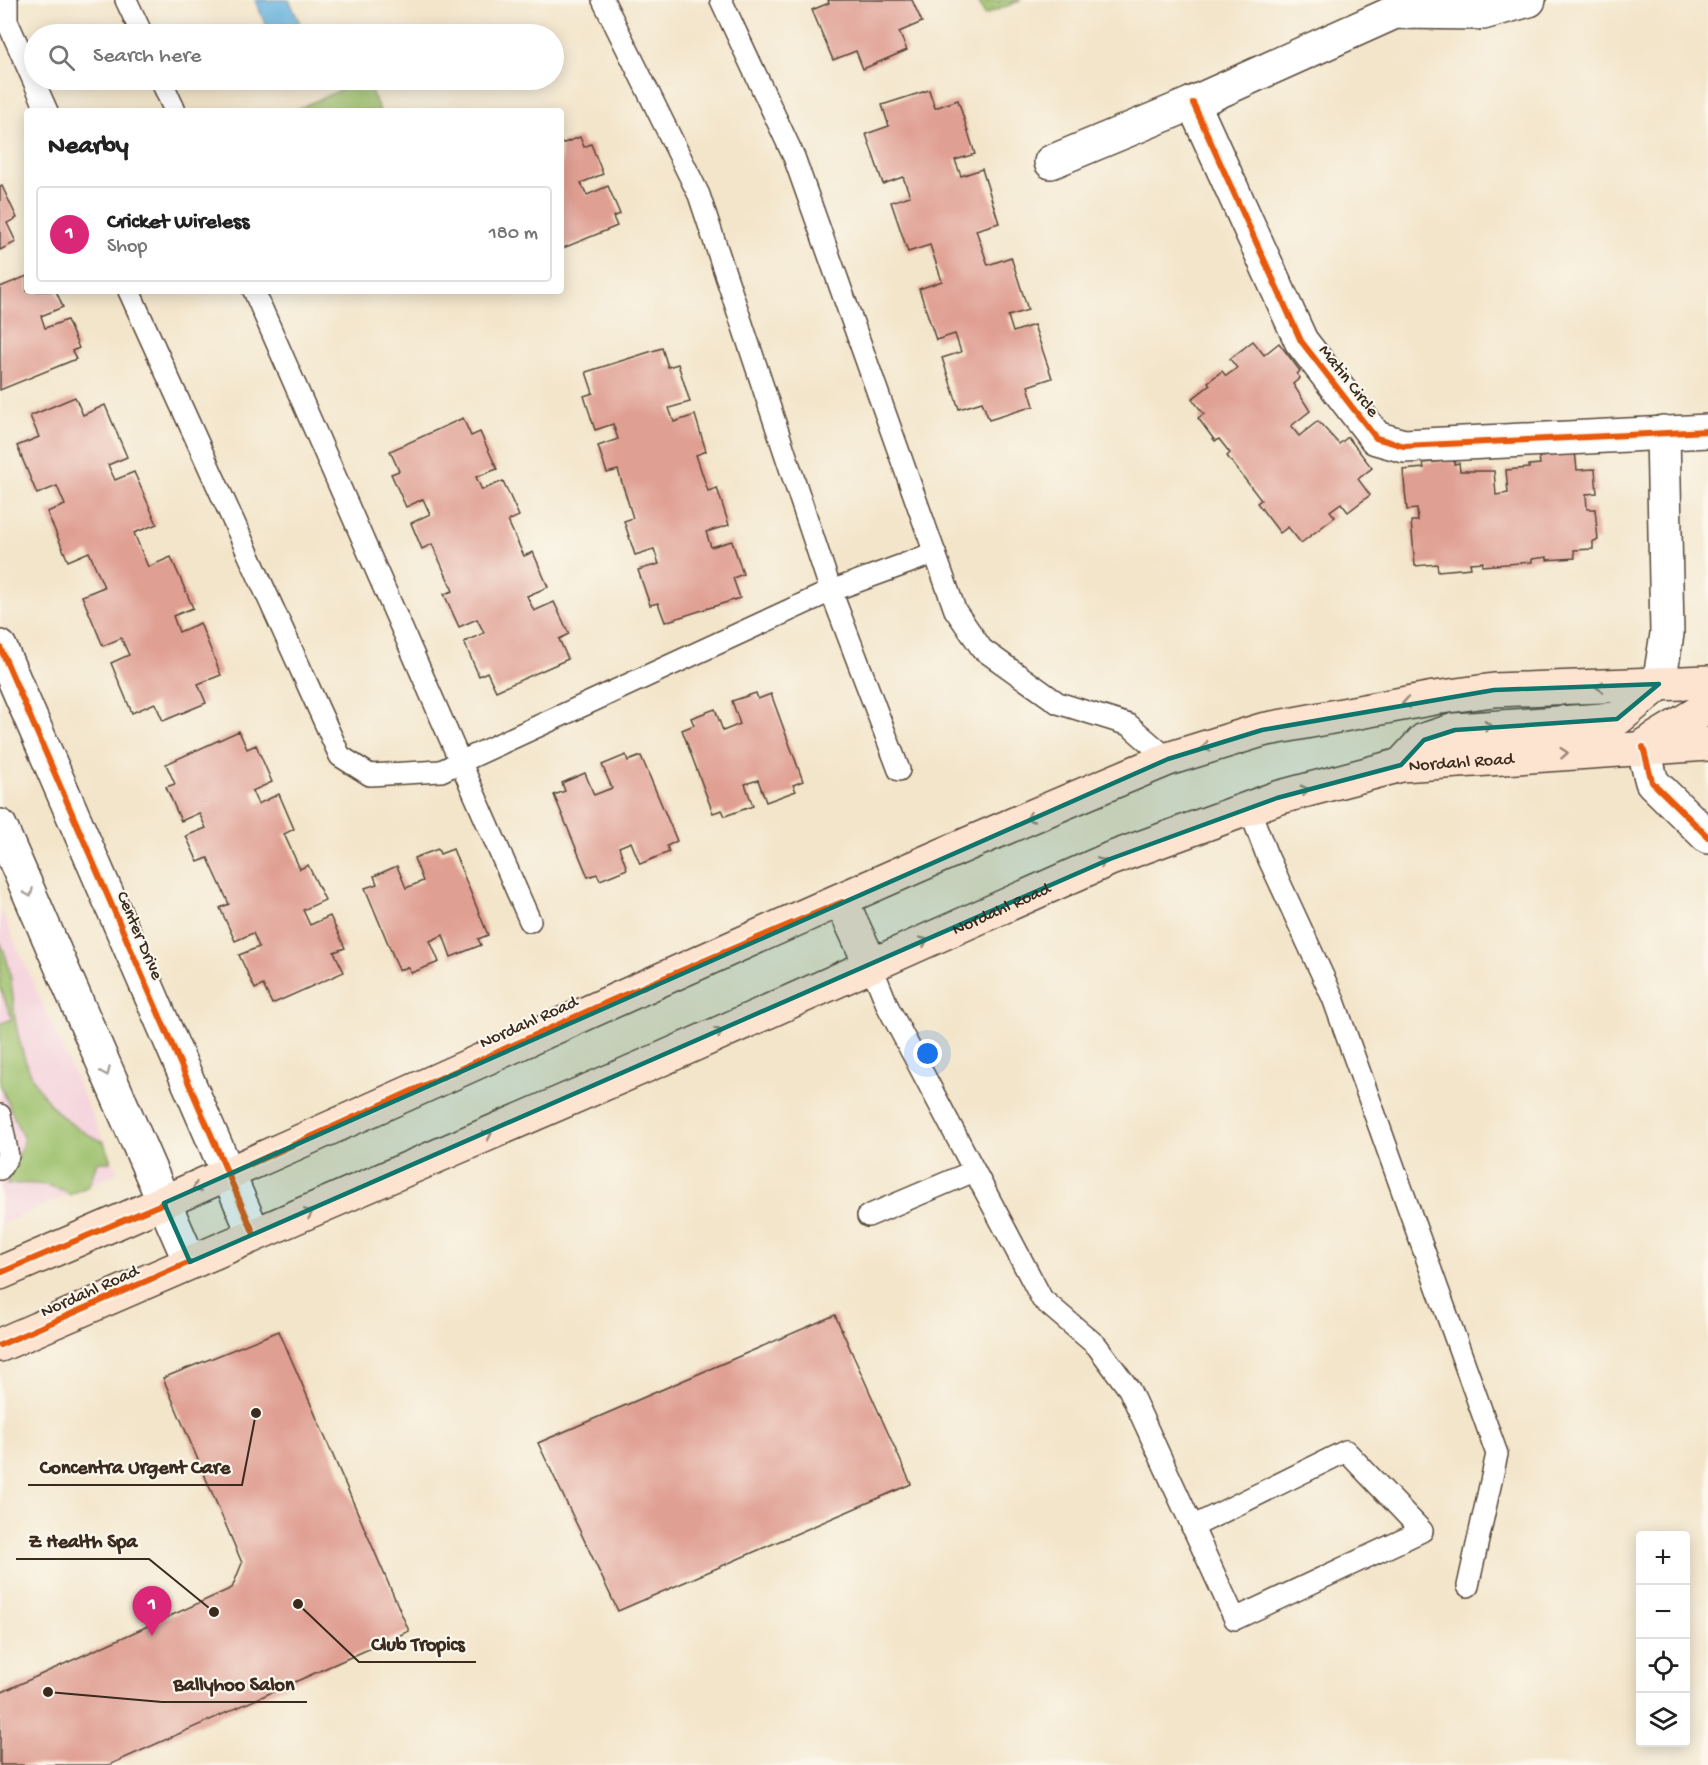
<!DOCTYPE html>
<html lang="en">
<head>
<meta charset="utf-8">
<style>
  :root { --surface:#fff; --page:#f6f6f6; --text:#222; --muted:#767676; --line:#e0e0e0; --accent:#db2777 }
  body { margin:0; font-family:"Gochi Hand",sans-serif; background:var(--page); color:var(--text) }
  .controls { position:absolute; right:18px; bottom:18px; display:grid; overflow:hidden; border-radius:6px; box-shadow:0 3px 15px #0003 }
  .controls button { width:54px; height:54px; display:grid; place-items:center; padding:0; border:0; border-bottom:2px solid var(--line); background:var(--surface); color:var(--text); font:30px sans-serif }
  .you { position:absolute; left:928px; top:1054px; width:21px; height:21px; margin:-15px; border:4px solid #fff; border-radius:50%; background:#1a73e8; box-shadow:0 0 0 9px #1a73e833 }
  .badge { display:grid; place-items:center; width:39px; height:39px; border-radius:50%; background:var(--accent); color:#fff; font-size:20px; font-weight:700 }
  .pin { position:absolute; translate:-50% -50px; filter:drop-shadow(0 2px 3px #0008) }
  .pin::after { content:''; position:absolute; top:32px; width:21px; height:18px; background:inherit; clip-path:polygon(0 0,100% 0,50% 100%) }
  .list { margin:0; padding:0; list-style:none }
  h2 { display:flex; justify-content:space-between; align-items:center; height:78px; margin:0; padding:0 24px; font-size:26px }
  h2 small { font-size:20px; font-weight:400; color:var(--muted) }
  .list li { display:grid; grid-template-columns:39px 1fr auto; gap:18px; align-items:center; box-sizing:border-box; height:96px; margin:0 12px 12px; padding:0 12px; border:2px solid var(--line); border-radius:6px }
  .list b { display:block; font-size:22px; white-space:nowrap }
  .list p { margin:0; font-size:20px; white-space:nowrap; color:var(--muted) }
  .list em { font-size:20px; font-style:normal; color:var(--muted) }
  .icon { flex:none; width:33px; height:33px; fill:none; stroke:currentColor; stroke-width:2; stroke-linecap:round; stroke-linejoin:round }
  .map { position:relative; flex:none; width:1708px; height:1765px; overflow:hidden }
  .search { position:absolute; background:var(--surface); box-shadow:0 3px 15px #0003; left:24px; top:24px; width:540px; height:66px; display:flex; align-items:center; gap:15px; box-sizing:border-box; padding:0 21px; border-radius:33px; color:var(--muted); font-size:22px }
  .panel { position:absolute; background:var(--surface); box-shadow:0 3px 15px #0003; left:24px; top:108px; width:540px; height:186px; border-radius:6px }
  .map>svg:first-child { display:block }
  .built { fill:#f4cfdc }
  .park { fill:url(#park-dots); stroke:#6c7544; stroke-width:1.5 }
  .garden { fill:#9cc06a; stroke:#6c7544; stroke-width:1.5 }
  .water { fill:#64b2de; stroke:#506e7e; stroke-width:1.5 }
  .building { fill:#e09f93 }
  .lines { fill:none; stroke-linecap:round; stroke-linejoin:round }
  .service-casing { stroke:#574638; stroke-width:24 }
  .minor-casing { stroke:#574638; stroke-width:36 }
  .secondary-casing { stroke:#574638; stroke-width:36 }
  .service { stroke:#fff; stroke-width:21 }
  .minor { stroke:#fff; stroke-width:33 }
  .secondary { stroke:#fde4d1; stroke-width:33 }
  .cycleway-casing { stroke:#fbf7ec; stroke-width:10 }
  .cycleway { stroke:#e8590c; stroke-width:6 }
  .oneway { stroke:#9c8778 }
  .oneway2 { stroke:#a79f9a }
  .marked { fill:#0f766e; fill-opacity:0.2; stroke:#0f766e; stroke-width:4.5; stroke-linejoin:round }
  .labels { text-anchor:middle; stroke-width:4.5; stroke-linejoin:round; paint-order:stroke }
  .street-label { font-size:18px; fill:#3b2a1e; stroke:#fbf7ec }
  .leader { fill:none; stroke:#3b2a1e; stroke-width:2 }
  .callout-dot { fill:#3b2a1e; stroke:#fbf7ec; stroke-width:2 }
  .callout-label { font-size:20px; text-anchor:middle; font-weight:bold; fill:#3b2a1e; stroke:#fbf7ec; stroke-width:4.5; stroke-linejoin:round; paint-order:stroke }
</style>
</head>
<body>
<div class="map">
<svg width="1708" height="1765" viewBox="0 0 1708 1765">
  <defs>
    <pattern id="park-dots" width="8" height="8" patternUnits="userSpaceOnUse" patternTransform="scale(1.5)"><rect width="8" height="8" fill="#9cc06a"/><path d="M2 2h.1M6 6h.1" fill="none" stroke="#809c57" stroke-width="1.8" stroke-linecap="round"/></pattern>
  </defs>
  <rect width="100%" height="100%" fill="#fbf7ec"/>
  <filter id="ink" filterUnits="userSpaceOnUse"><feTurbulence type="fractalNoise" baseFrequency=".0167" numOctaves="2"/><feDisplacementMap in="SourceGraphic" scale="12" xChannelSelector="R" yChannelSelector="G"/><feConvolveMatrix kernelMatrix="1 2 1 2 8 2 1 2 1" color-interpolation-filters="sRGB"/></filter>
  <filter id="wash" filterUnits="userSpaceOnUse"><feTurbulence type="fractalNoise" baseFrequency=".008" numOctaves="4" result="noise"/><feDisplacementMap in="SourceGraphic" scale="24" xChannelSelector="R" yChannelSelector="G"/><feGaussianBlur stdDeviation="1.35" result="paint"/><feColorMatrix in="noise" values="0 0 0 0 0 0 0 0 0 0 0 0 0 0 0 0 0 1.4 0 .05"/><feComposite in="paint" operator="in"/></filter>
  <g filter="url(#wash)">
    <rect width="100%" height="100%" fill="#f3e5ca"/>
    <!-- built -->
    <path class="built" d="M0,909l118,264 -118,52z"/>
    <!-- park -->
    <path class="park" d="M978,0h43l-36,15z"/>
    <!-- garden -->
    <g class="garden">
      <path d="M363,80h3l14,31h-87z"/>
      <path d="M0,942c12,23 12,51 15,76 9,59 33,101 89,124l7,20h-14l-8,24 -20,9c-13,-12 -46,-13 -63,-10l18,-45 -24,-56v-60l12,-5 -12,-32z"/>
    </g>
    <!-- water -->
    <path class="water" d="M255,0h34l16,34h-35z"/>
    <g id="blocks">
      <!-- building -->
      <g class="building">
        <path d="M828,0h84l10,22 -23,10 8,18 -44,19 -7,-18 -23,9 -21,-50 17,-7z"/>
        <path d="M929,90l6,18 23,-8 17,54 -20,6 6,16 21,-7 17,54 -23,7 12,35 23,-8 17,53 -20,6 5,16 21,-7 18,53 -24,8 6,20 -45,14 -7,-18 -23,7 -17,-51 19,-6 -6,-18 -19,6 -17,-51 23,-8 -12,-36 -22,7 -17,-50 19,-6 -7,-19 -20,7 -17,-50 23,-8 -7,-21z"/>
        <path d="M580,137l4,10 7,-3 12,30 -22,9 6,12 21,-9 12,28 -7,3 4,9 -56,23v-105z"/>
        <path d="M2,186l15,32 -10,5 9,19 -16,8v-63z"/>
        <path d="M27,276v15h29l7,16 -22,9 4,12 22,-8 12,28 -7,3 4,8 -76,31v-103z"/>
        <path d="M1253,341l11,14 15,-12 21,28 -3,3 3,4 -7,6 17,27 -19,15 8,10 19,-15 21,23 9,-7 24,31 -14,11 12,16 -22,17 -7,-9 -11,8 5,6 -34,26 -13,-16 -8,6 -23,-30 4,-3 -34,-44 3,-3 -11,-14 -4,2 -17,-23 6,-4 -12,-15 18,-14 -2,-3 14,-11 4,5 11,-8 -7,-9z"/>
        <path d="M662,348l6,19 10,-3 12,38 -21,6 5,14 21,-7 11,36 -10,4 12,36 9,-3 12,37 -23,7 5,15 21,-6 11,33 -10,4 7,20 -75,24 -7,-19 -8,2 -12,-35 21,-6 -5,-15 -19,6 -11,-34 9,-3 -15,-48 -11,3 -9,-27 20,-7 -5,-15 -18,6 -11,-34 9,-3 -7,-21z"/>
        <path d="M75,397l8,18 22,-10 22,52 -19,8 7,15 19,-8 23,52 -23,9 14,34 23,-10 22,51 -20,8 6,16 21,-9 21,52 -23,9 8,19 -43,18 -8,-18 -23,10 -21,-50 18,-8 -8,-17 -18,8 -21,-50 22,-9 -15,-35 -21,9 -21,-49 18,-7 -8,-19 -20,8 -20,-48 22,-9 -9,-21z"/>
        <path d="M463,418l8,18 9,-4 17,37 -21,8 6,13 21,-9 16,35 -11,5 16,35 9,-4 15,35 -21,9 7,15 20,-9 15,32 -10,5 9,20 -72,32 -9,-19 -8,4 -15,-34 20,-9 -7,-14 -18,8 -15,-33 9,-3 -21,-47 -10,5 -11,-26 19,-9 -7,-15 -17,8 -15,-33 8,-3 -9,-20z"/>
        <path d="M1575,451l2,19 18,-1 2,24 -11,1 1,15h8l3,31 -5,1v8l-19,1 1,8 -28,2v-3l-15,2v3l-50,4 1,-4 -13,1 1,5 -33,3 -1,-7 -22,2 -4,-45h7l-1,-12 -10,1 -4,-40 21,-2 -1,-5 31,-3v4l5,-1 1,8h34l2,24 12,-2 -2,-23 23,-2v-3l11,-1 -1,-7 11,-1v-3z"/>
        <path d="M756,693l2,6 13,-5 32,87 -10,4 3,6 -30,11 -8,-22 -13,4 8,22 -28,10 -3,-6 -9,3 -31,-83 12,-5 -3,-7 24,-9 8,22 17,-7 -8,-23z"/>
        <path d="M239,731l8,18 9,-4 16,37 -20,9 6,13 21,-10 15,35 -10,5 16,35 8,-4 17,35 -22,10 7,15 20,-9 15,32 -11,4 10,20 -72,32 -9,-19 -8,4 -16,-34 20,-8 -6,-14 -18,8 -15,-33 9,-4 -21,-46 -10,4 -12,-26 20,-8 -7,-15 -18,8 -15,-34 9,-3 -9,-20z"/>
        <path d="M626,755l2,6 13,-5 36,85 -10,5 2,6 -29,12 -9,-22 -12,5 8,22 -27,11 -3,-6 -9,3 -34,-82 11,-4 -3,-8 23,-10 9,22 18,-7 -10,-23z"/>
        <path d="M438,849l2,5 13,-5 35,86 -10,4 3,6 -30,12 -8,-22 -13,6 9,21 -28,11 -3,-6 -9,3 -34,-82 12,-4 -3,-8 23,-10 9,22 17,-7 -9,-23z"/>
        <path d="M835,1315l76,169 -293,127 -80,-168z"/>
        <path d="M279,1331l130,300 -300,134h-109v-72l232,-105 10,-25 -79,-185z"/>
      </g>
    </g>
  </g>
  <g filter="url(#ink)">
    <use href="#blocks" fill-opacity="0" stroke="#574638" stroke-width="1.5"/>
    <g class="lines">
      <defs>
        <g id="service">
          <path d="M7,0v21l40,90"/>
          <path d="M126,0l16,34"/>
          <path d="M721,0l73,157 161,453 27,39 76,54 71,22 39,34"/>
          <path d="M161,80l14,31"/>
          <path d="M129,291l211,465 30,19 71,-4 390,-180 -132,-396 -96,-195"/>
          <path d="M254,291l276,630"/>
          <path d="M899,770l-68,-179 104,-38"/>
          <path d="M1249,808l17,45 67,145 164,456 -29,132"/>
          <path d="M871,965l17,42 154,292 55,47 32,43 106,230 187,-88 -76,-80 -154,76"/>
          <path d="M0,1115l8,41 -8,13"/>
          <path d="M868,1216l106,-45"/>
        </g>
        <g id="minor">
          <path d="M1193,103l108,238 75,97 28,8 304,-15"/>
          <path d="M1051,162l142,-59 202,-91 88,1 46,-13"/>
          <path d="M0,647l254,587"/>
          <path d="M1659,684l8,-50 -4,-202"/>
          <path d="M1643,747l9,35 56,55"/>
          <path d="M0,826l190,436"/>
        </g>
        <g id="secondary">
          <path d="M1645,745l63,-38"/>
          <path d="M1401,765l23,-25 31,-10 162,-11 42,-35"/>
          <path d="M842,902l29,63"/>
          <path d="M0,1273c391,-167 775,-351 1168,-514l94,-29 172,-32 60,-8 214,-8"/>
          <path id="s1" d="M0,1345l666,-288 444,-198 167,-61 124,-33 307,-21"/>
        </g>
      </defs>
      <!-- service casing -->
      <use href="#service" class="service-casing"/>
      <!-- minor casing -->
      <use href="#minor" class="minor-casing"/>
      <!-- secondary casing -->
      <use href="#secondary" class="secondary-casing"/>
      <!-- service -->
      <use href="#service" class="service"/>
      <!-- minor -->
      <use href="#minor" class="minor"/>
      <!-- secondary -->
      <use href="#secondary" class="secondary"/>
      <defs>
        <g id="cycleway">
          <path d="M1193,103l108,238 75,97 28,8 304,-15"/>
          <path d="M0,647l254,587"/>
          <path d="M1643,747l9,35 56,55"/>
          <path d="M229,1174l383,-174 230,-98"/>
          <path d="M0,1273l164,-70"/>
          <path d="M0,1345l190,-83"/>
        </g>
      </defs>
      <!-- cycleway casing -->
      <use href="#cycleway" class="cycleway-casing"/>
      <!-- cycleway -->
      <use href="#cycleway" class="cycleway"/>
    </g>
    <!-- one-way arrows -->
    <defs><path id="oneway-chevron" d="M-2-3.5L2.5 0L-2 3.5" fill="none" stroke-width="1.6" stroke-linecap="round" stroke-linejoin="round" transform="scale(1.5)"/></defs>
    <g class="oneway">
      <use href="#oneway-chevron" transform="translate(1600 687) rotate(177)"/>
      <use href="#oneway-chevron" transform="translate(1406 703) rotate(170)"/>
      <use href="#oneway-chevron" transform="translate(1488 726) rotate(-5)"/>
      <use href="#oneway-chevron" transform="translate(1206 747) rotate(162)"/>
      <use href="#oneway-chevron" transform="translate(1564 753) rotate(-4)"/>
      <use href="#oneway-chevron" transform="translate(1305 790) rotate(-15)"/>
      <use href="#oneway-chevron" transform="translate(1030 818) rotate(156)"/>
      <use href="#oneway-chevron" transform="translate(1102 862) rotate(-23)"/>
      <use href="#oneway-chevron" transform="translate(924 941) rotate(-24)"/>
      <use href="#oneway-chevron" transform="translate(719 1032) rotate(-25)"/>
      <use href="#oneway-chevron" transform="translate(488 1135) rotate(-24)"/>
      <use href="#oneway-chevron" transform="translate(196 1188) rotate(156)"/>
      <use href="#oneway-chevron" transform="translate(309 1213) rotate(-24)"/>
    </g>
    <g class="oneway2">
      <use href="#oneway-chevron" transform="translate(29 893) rotate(67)"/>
      <use href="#oneway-chevron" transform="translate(106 1072) rotate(67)"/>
    </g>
  </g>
  <!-- marked area -->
  <path class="marked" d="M1659,684l-42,35 -162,11 -31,10 -23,25 -124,33 -167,61 -920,403 -26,-59 1004,-444 94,-29 232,-40z"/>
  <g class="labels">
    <!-- street labels -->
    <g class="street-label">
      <text transform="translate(1350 380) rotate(52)" y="6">Matin Circle</text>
      <text dy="6" stroke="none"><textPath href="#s1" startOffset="1578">Nordahl Road</textPath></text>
      <text dy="6" stroke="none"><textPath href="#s1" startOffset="1092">Nordahl Road</textPath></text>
      <text transform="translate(141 935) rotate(67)" y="6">Center Drive</text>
      <text transform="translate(528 1021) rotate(-24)" y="6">Nordahl Road</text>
      <text transform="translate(89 1290) rotate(-24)" y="6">Nordahl Road</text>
    </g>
  </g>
  <!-- callouts -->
  <path class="leader" d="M256 1413L242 1485H28M214 1612L149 1559H16M298 1604L359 1662H476M48 1692L162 1702H307"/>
  <g class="callout-dot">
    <circle cx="256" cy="1413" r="6"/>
    <circle cx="214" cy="1612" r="6"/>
    <circle cx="298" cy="1604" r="6"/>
    <circle cx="48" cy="1692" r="6"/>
  </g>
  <g class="callout-label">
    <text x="135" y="1473">Concentra Urgent Care</text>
    <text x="83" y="1547">Z Health Spa</text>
    <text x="418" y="1650">Club Tropics</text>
    <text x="234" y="1690">Ballyhoo Salon</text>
  </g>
</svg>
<div class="controls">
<button>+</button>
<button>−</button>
<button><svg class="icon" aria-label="locate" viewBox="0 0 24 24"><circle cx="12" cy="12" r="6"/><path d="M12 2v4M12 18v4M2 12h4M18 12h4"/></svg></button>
<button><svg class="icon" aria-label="layers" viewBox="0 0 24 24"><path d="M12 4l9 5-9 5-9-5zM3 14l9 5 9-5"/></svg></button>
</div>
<div class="you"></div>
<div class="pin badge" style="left:152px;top:1636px">1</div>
<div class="search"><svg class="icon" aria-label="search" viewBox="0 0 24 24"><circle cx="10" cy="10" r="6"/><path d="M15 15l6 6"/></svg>Search here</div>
<section class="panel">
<h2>Nearby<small></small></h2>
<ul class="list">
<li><span class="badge">1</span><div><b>Cricket Wireless</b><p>Shop</p></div><em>180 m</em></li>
</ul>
</section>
</div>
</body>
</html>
